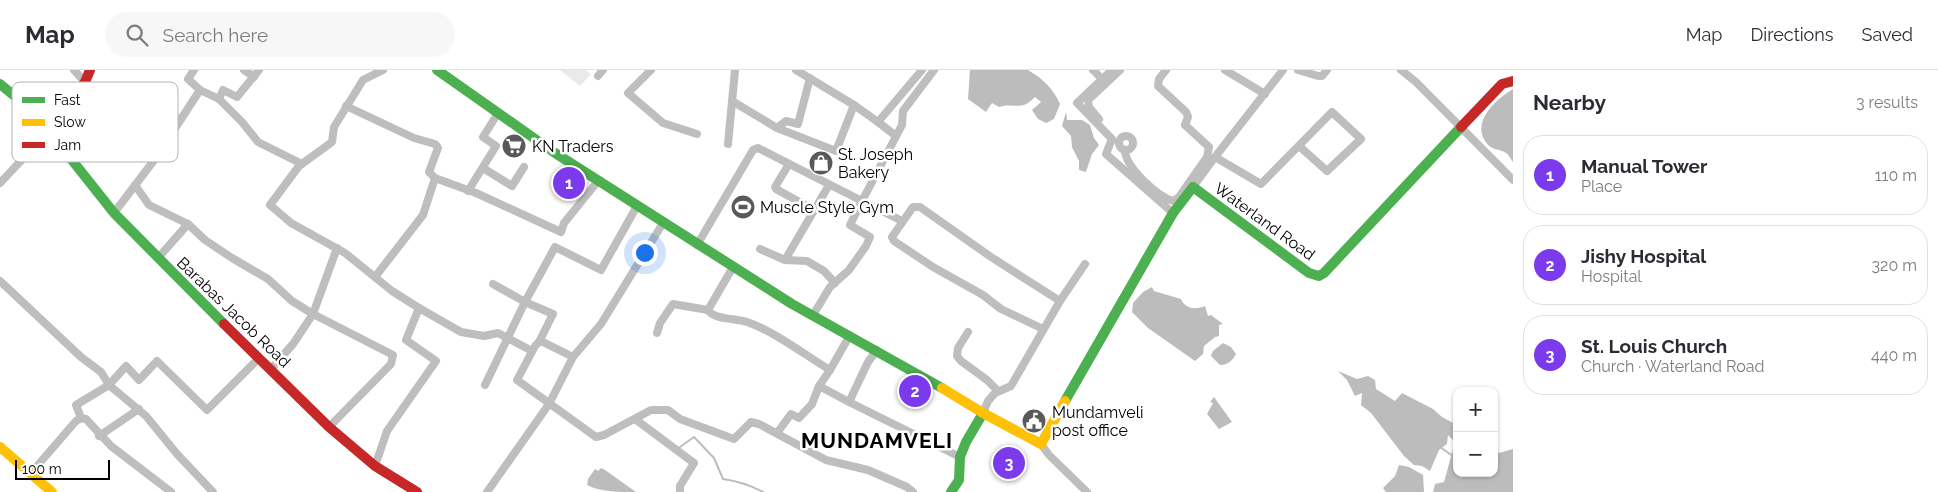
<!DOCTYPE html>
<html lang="en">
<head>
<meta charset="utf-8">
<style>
  :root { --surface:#fff; --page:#f7f7f7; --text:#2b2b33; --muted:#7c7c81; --line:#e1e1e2; --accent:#7c3aed }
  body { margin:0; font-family:Raleway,sans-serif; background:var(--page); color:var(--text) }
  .controls { position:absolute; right:15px; bottom:15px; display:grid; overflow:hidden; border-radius:10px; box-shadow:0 1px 4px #0004 }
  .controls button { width:45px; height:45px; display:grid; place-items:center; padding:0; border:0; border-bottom:1px solid var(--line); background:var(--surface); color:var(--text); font:25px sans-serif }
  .scale { position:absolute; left:15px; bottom:12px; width:95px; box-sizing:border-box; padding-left:5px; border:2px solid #000; border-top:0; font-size:14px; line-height:18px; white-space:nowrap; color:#000; -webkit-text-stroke:4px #fff; paint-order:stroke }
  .you { position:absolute; left:644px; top:182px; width:18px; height:18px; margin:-12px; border:4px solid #fff; border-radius:50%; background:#1a73e8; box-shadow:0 0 0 8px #1a73e833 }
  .badge { display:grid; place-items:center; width:32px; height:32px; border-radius:50%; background:var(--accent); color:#fff; font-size:16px; font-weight:700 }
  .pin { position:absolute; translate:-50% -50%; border:2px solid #fff; box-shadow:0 1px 5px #0006 }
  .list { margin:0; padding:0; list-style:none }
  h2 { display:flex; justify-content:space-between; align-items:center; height:65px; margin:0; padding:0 20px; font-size:21px }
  h2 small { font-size:16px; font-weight:400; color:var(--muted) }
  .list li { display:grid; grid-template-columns:32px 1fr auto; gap:15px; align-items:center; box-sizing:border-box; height:80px; margin:0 10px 10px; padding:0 10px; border:1px solid var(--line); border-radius:20px }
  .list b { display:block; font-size:19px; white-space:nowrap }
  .list p { margin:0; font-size:16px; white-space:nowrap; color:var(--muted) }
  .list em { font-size:16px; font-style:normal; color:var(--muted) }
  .icon { flex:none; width:28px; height:28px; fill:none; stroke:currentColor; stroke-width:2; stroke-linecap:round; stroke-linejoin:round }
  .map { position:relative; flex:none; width:1513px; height:422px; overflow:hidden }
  header { display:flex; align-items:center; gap:30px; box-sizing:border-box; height:70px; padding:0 25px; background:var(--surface); border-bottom:1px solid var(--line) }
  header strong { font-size:24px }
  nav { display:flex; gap:28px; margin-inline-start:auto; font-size:18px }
  .search { width:350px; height:45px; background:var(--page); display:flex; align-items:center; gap:12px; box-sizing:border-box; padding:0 18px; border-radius:28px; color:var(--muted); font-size:19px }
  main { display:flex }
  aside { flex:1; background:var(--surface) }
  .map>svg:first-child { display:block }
  .green { fill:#eaeaea }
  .water { fill:#bcbcbc }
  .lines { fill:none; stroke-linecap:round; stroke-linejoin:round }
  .stream { stroke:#bcbcbc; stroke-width:2 }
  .street { stroke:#bebebe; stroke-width:8 }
  .fast { stroke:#4caf50; stroke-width:10 }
  .slow { stroke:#ffc107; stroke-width:10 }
  .jam { stroke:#c62828; stroke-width:10 }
  .labels { text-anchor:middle; stroke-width:5; stroke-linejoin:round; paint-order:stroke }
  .poi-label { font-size:16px; fill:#000; stroke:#fff; text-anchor:start }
  .street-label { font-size:16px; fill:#000; stroke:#fff }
  .district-label { font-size:21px; font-weight:bold; letter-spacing:1px; fill:#000; stroke:#fff }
  .key { fill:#fff; stroke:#b2b2b2; stroke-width:1 }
  .key-label { font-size:14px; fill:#000 }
</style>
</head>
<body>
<header>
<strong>Map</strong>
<div class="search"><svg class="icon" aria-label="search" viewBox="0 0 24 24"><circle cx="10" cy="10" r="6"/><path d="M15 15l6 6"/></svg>Search here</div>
<nav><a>Map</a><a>Directions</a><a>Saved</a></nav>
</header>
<main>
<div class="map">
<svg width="1513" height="422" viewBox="0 0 1513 422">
  <rect width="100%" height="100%" fill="#fff"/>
  <!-- green -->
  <path class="green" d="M560,0h26l5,4 -11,12z"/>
  <!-- water -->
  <g class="water">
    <path d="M970,0h58c15,9 25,18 32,34l-6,15 -8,4 -8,-4 -6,-9 9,-8 -6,-5c-14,15 -19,5 -36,10l-7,-4 -6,9 -18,-13z"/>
    <path d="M1513,19v73c-2,-3 -5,-8 -7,-9 -6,-4 -13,-3 -18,-8 -19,-22 7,-45 25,-56z"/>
    <path d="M1066,42l1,8h15l8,5 4,13 5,7 -7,9 -6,18 -7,-2v-9l-7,-14 -1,-11 -9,-10z"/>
    <path d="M1152,217l2,4 27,8c4,10 15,11 24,7l3,10 3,-1 12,9 -4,1v11l-4,1 -11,9 -1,8 -8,7 -47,-33 -16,-16 1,-9 10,-11z"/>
    <path d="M1223,273l8,4 5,7c-4,7 -8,11 -16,11l-9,-9 2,-5z"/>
    <path d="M1338,301l19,8 11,-3 7,4 1,9 19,12 7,-8 31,16 9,8 15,8v48h37v-27l5,7 14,-4v43h-80l2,-8 9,-2 11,-40 -7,-7 -1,9 -8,6 -9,21 -8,-5 -8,-1 -10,-9 -33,-43 -10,-8 1,-12 -7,3 -8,-16z"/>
    <path d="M1214,327l18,25 -13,7 -12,-15 6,-11 -3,-1z"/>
    <path d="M1399,395l10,2 14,8 1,17h-38l-3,-4 12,-12z"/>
    <path d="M601,398l4,2 31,22c-15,0 -37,0 -49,-7l1,-6 7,-10 3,2z"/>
  </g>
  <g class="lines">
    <!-- stream -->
    <g class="stream">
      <path d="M680,377l14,-10 20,21 9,21c15,2 27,6 40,13"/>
      <path d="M1440,377l17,12"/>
    </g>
    <!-- street -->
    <g class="street">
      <path d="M74,0l11,12"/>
      <path d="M244,0l10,7"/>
      <path d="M651,0l-23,23 35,30 34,11"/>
      <path d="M796,0l58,35 24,17 44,-52"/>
      <path d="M1093,0l9,9"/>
      <path d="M1112,0l-35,33 35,36 -6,15 67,59"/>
      <path d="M1225,0l40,24"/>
      <path d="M1298,0l20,6h4l5,-6"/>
      <path d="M1401,0l15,12 97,98"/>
      <path d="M598,6l5,-6"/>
      <path d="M200,20l19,9 4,-9 14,7 22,-27"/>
      <path d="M219,29l23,23 16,20 44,22"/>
      <path d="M732,31l45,27 9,-7 12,3 12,-46"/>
      <path d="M346,36l68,32 21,6 3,4 -9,24 6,6"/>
      <path d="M1099,49l-10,-12 -1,-7 32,-30"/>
      <path d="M878,52l18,14"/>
      <path d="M777,58l59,23 18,-46"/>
      <circle cx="1126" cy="73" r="7"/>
      <path d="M728,74l7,-74"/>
      <path d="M1125,80c0,17 32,46 48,51l6,-4 28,-40 2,-10 -24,-22 3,-8 -2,-5 -28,-26 1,-7 7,-9"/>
      <path d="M1215,87l68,-87"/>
      <path d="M789,94l-14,23 1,2 38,21"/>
      <path d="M483,98l29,18 12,-19"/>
      <path d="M0,113l48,-51"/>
      <path d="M135,115l14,20 39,19 17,16 27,18 36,21 24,22 21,13 80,41 -2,9 -62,63"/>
      <path d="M1193,117l22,-30 46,27 71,-72 29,27 -34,32 -28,-25"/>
      <path d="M468,121l28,-45 -13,-9 15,-24"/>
      <path d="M114,143l41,-54 45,-69 -12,-11 6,-9"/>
      <path d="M697,175l56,-95 5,-2 104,53 40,-76 1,-14 31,-41"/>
      <path d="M760,179l25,11 22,1 17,10 11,12"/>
      <path d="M158,188l30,-34"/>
      <path d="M785,190l44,-75"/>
      <path d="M733,197l-25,43c6,10 28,8 39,12 27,9 58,33 83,48l20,-35"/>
      <path d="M375,207l48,-62 12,-37 41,15 85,39 3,-9 34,-42"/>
      <path d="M0,211l81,76 20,15 8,13 37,31 31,38 36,38"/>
      <path d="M493,214l32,18 30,-55 46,23 36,-64"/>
      <path d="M1060,231l25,-37"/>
      <path d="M419,238l42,24 23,4 14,-3 34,18"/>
      <path d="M813,245l17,-28 19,-17 17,-24 4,-9 -20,-12 12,-24 40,20"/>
      <path d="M968,262l-10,16 -1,8 4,5 26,19 11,11"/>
      <path d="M657,263l3,-10 13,-19 35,6"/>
      <path d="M877,280l-9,12 -19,40 111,55"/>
      <path d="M573,287l-30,-15h-4l-4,4 -18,34 79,57 8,-2 47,-25h17l12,9 54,20 17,-17 8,2 67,36 42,10 39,17 6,5"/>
      <path d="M271,299l22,-25 20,-30 24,-66"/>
      <path d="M830,300l-11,16 30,16"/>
      <path d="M485,315l40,-83 28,12 -14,28"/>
      <path d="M983,343l5,-12 7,-8 16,-7 49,-85 -69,-44 -71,-50h-7l-21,30 2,4 39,26 50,28 18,14 42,20"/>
      <path d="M81,348l-5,-13 33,-20 17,-19 13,14 18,-19 50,49 52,-52"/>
      <path d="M635,349l59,44 -14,23v6"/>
      <path d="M777,363l14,-19 8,4 13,-14 7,-18"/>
      <path d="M99,366l40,-27"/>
      <path d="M1041,374l8,11 38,37"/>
      <path d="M375,396l12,-35 49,-70 -30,-21 13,-32 -27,-17 -47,-38 -54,-30 -21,-18 29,-39 33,-24 2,-15 29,-47 20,-10"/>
      <path d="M31,403l45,-52 5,-3 5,1 25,27 60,46"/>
      <path d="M487,422l62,-88 24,-47 28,-33 62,-101"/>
    </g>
    <!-- fast -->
    <g class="fast">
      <path d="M437,0l118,83 237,151 150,84"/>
      <path d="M0,14l33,27 81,102 110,111"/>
      <path d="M1065,331l108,-188 20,-26 116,86 10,3 5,-3 137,-146"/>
      <path d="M951,422l8,-12 1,-23 6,-15 17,-29"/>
    </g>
    <!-- slow -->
    <g class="slow">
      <path d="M942,318l41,25 58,31 24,-43"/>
      <path d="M0,377l52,45"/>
    </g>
    <!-- jam -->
    <g class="jam">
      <path d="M1461,57l41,-43 11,-3"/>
      <path d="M48,62l37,-50 5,-12"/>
      <path d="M224,254l105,103 46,39 42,26"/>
    </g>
  </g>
  <!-- icons -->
  <defs>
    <symbol id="supermarket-disc" viewBox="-11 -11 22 22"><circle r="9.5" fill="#595959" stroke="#fff"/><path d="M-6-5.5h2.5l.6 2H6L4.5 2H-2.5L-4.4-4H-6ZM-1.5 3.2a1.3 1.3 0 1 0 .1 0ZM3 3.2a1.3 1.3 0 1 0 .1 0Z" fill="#fff"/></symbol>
    <symbol id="shop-disc" viewBox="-11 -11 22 22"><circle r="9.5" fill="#595959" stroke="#fff"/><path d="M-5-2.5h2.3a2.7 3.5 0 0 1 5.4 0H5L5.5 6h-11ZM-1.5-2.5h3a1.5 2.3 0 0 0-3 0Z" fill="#fff"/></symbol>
    <symbol id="stadium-disc" viewBox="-11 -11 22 22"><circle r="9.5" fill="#595959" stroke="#fff"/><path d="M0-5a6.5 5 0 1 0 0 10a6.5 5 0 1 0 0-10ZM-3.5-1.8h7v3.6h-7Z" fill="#fff"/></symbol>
    <symbol id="civic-disc" viewBox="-11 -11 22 22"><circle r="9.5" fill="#595959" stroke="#fff"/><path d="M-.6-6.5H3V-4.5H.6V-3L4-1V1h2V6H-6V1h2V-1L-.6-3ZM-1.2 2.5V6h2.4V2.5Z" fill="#fff"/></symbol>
  </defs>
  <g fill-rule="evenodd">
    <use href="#supermarket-disc" x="500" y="62" width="28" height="28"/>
    <use href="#shop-disc" x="807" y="79" width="28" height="28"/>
    <use href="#stadium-disc" x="729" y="123" width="28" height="28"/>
    <use href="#civic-disc" x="1020" y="337" width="28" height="28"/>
  </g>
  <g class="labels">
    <!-- poi labels -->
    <g class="poi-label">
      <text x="532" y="82">KN Traders</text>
      <text x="838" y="90">St. Joseph<tspan x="838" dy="18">Bakery</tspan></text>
      <text x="760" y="143">Muscle Style Gym</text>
      <text x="1052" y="348">Mundamveli<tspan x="1052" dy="18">post office</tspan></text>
    </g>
    <!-- street labels -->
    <g class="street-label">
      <text transform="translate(1265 151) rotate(36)" y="6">Waterland Road</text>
      <text transform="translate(234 242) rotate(44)" y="6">Barabas Jacob Road</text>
    </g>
    <!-- district labels -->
    <g class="district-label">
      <text x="877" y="378">MUNDAMVELI</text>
    </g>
  </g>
  <!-- legend -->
  <rect x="12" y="12" width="166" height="80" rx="8" class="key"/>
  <rect x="22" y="27" width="23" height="6" fill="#4caf50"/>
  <rect x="22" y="49" width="23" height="7" fill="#ffc107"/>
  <rect x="22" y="72" width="23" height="6" fill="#c62828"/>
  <g class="key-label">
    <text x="54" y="35">Fast</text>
    <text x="54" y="57">Slow</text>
    <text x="54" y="80">Jam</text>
  </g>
</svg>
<div class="controls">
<button>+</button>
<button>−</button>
</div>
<div class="scale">100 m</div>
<div class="you"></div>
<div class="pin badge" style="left:569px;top:113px">1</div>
<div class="pin badge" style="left:915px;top:321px">2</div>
<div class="pin badge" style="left:1009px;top:393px">3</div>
</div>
<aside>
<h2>Nearby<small>3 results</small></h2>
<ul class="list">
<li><span class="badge">1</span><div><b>Manual Tower</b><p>Place</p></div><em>110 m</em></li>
<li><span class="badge">2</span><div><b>Jishy Hospital</b><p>Hospital</p></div><em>320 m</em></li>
<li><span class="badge">3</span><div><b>St. Louis Church</b><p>Church · Waterland Road</p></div><em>440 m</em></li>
</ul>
</aside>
</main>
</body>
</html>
